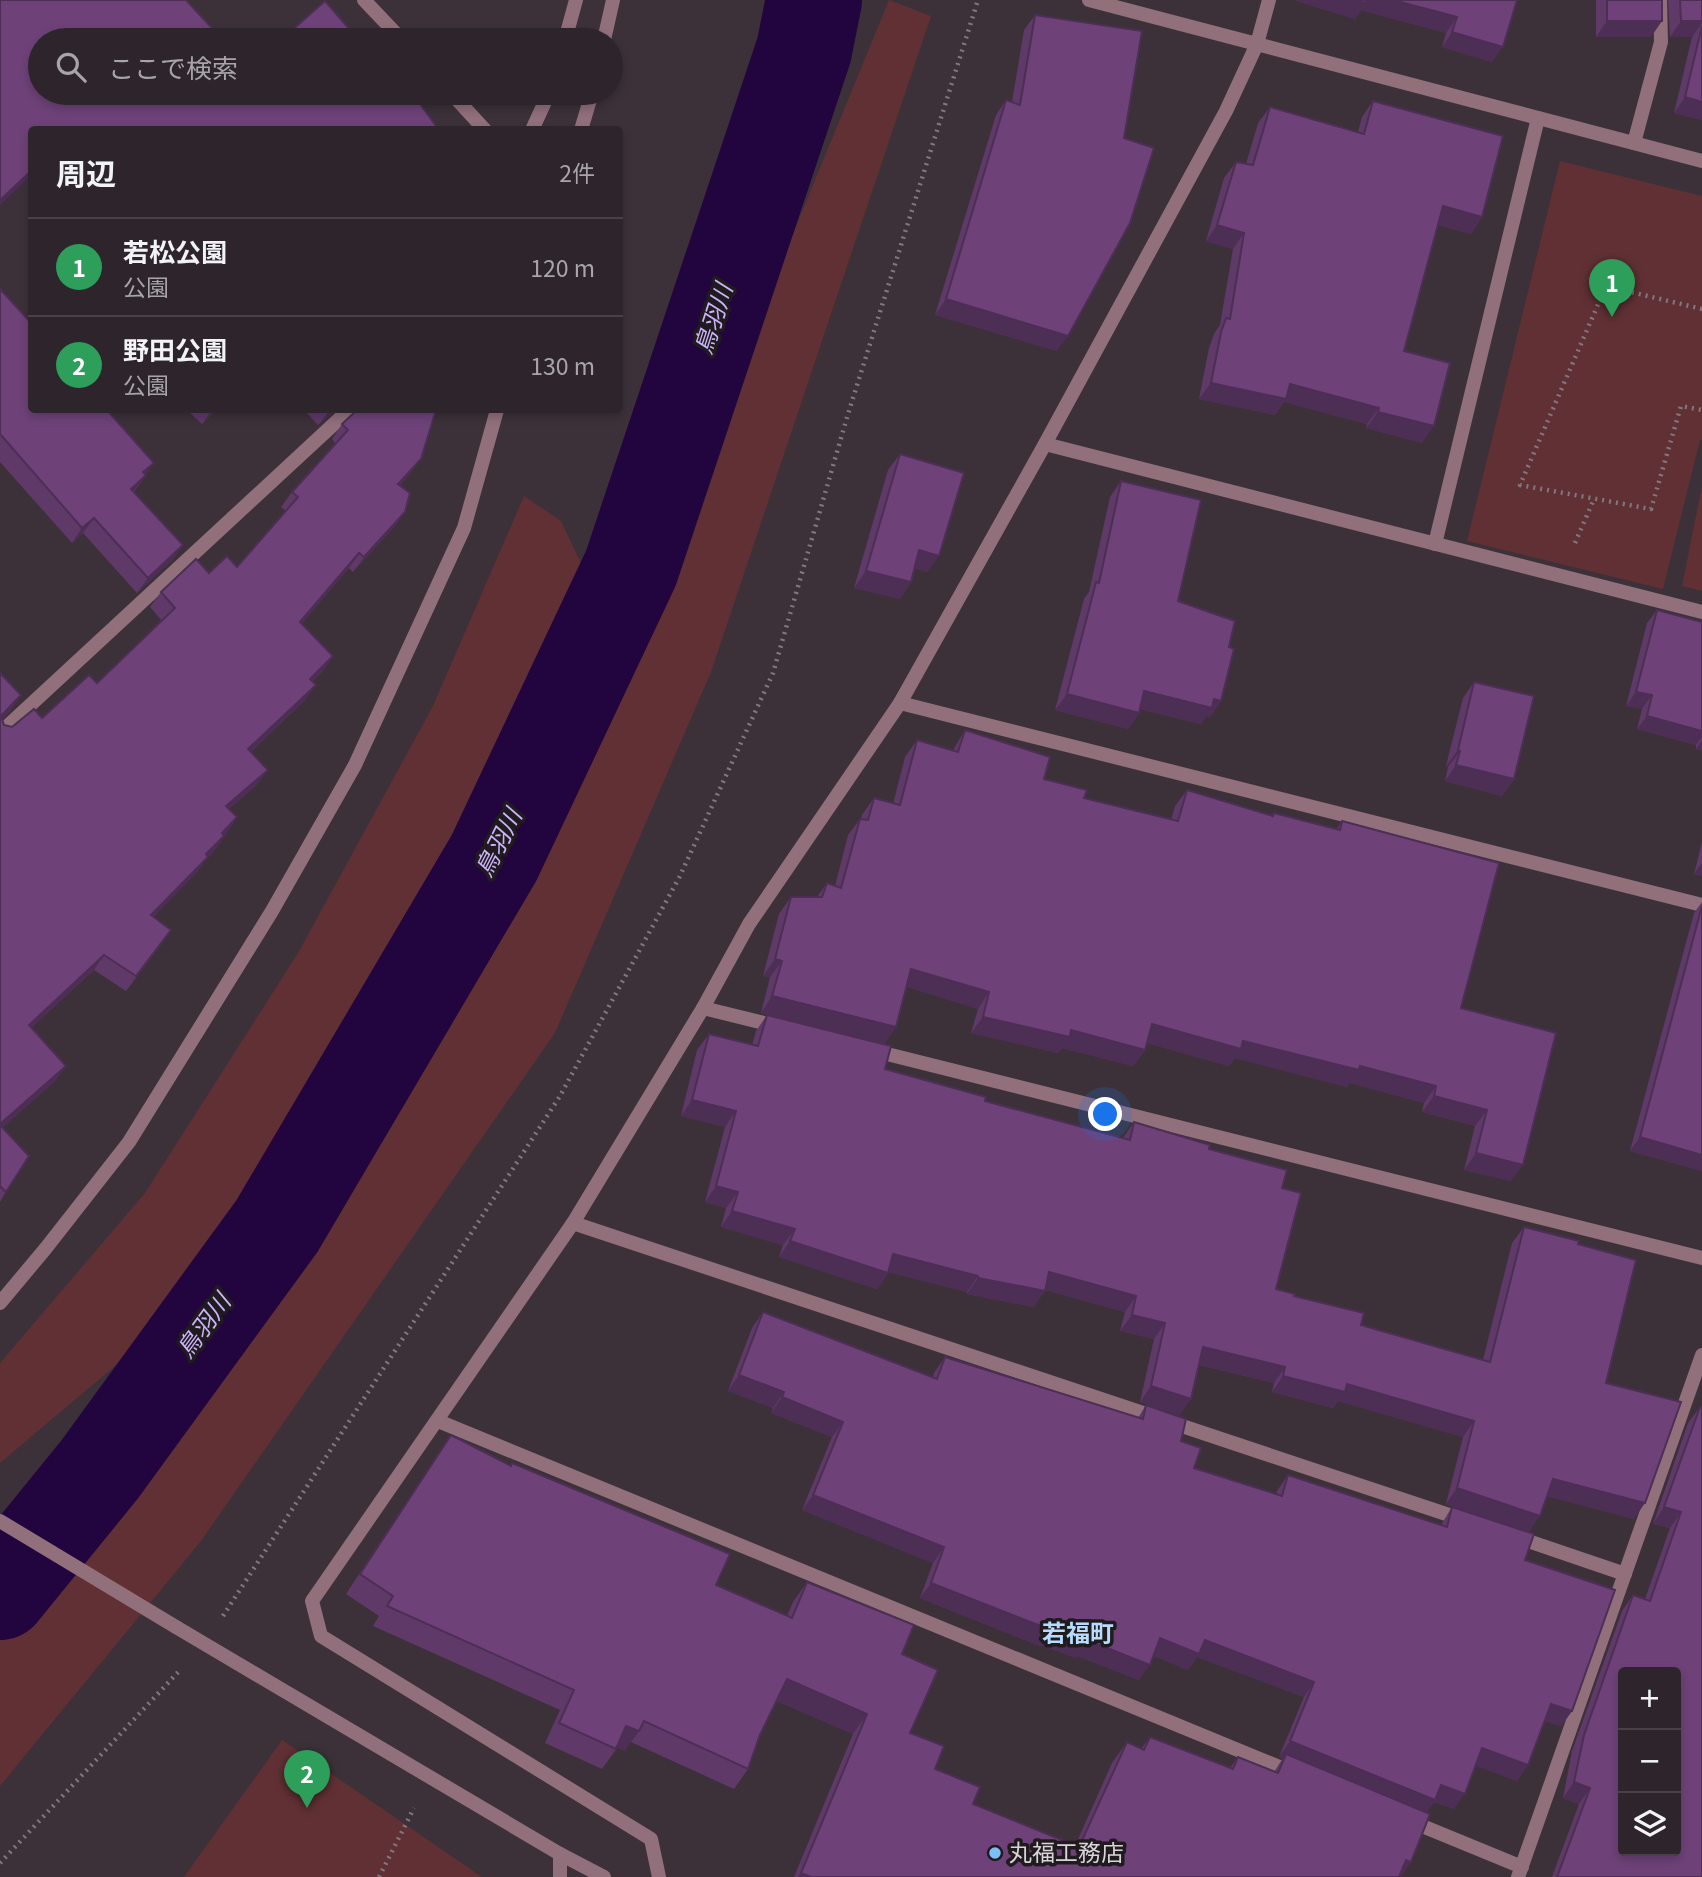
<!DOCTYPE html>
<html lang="ja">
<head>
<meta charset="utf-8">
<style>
  :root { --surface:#2d252b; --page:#352d33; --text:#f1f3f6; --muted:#a7a5a9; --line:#484247; --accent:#7abff8 }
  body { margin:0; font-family:Georgia,"Noto Sans JP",serif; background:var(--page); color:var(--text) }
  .controls { position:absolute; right:21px; bottom:21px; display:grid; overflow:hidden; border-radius:7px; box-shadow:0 4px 10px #0003 }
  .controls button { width:63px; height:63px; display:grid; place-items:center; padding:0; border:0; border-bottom:2px solid var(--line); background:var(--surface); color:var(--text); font:35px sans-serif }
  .you { position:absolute; left:1106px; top:1115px; width:24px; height:24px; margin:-18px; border:5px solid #fff; border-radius:50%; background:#1a73e8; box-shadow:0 0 0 10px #1a73e833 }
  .badge { display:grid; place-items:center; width:46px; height:46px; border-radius:50%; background:var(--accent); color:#fff; font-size:23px; font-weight:700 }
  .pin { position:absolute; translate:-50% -58px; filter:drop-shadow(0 2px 4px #0008) }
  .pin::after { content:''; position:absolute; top:37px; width:24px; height:21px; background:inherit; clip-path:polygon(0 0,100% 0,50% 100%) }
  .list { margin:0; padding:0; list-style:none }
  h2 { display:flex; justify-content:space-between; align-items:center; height:91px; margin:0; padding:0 28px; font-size:30px }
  h2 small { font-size:23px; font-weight:400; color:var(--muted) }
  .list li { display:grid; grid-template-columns:46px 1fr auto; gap:21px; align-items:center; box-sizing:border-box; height:98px; padding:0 28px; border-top:2px solid var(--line) }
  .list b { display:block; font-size:26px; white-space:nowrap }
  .list p { margin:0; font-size:23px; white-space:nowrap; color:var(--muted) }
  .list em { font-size:23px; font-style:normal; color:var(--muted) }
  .icon { flex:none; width:38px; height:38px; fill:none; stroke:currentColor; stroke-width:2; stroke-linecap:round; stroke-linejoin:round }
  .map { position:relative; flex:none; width:1702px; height:1877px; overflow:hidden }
  .search { position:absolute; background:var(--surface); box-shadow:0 4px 10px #0003; left:28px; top:28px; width:595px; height:77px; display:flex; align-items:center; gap:18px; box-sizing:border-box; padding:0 24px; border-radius:38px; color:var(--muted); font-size:26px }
  .panel { position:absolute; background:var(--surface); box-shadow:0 4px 10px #0003; left:28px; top:126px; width:595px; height:287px; border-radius:7px }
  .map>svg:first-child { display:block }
  .green { fill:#603034 }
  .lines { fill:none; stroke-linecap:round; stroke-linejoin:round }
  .river { stroke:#22053e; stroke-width:96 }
  .path { stroke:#81787f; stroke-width:4.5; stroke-dasharray:2 5; stroke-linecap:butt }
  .service { stroke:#916f7b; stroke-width:14 }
  .minor { stroke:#916f7b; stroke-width:14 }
  .tertiary { stroke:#916f7b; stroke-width:14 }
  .wall { fill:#5f3968 }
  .shaded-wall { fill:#4d2e55 }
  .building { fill:#6e4279; stroke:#4d2e55; stroke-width:2; fill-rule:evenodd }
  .poi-dot { fill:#7abff8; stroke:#201b1e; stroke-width:2.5 }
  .labels { text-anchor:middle; stroke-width:7; stroke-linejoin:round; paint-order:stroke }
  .poi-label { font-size:23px; fill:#dad3d8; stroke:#201b1e; text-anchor:start }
  .water-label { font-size:24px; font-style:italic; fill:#cdb3fb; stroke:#201b1e }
  .neighbourhood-label { font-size:24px; font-weight:bold; fill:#b6dbfc; stroke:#201b1e }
</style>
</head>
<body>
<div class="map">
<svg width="1702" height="1877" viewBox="0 0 1702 1877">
  <rect width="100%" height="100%" fill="#3c3139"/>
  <!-- green -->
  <g class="green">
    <path d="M889,0l42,16 -220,656 -156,361 -354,508 -201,245v-168l327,-390 222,-400z"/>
    <path d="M1560,161l142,35v244h-2l-37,149 -196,-48z"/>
    <path d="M1702,486v105l-20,-5z"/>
    <path d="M524,496l37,25 27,57 -6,52 -210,398 -199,289 -173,146v-100l145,-170 153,-240 135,-247z"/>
    <path d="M282,1740l200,137h-298z"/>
  </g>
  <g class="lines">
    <!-- river -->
    <path class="river" d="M0,1592l100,-123 177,-243 217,-368 137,-290 173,-518 10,-50"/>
    <!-- path -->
    <g class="path">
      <path d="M1702,309l-96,-23 -86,199 131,24 30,-103 21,4"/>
      <path d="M1575,543l19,-44"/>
      <path d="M223,1616l337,-520 120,-220 93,-203 75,-259 130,-414"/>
      <path d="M0,1863l181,-194"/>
      <path d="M379,1877l35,-69"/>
    </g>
    <!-- service -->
    <g class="service">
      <path d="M565,40l11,-40"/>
      <path d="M532,130l17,-37"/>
      <path d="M1634,143l27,-101 -1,-42"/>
    </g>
    <!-- minor -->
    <g class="minor">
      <path d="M364,0l38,40"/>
      <path d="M1089,0l613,161"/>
      <path d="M604,40l9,-40"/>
      <path d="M451,93l34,37"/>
      <path d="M581,130l11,-37"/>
      <path d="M1045,444l657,168"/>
      <path d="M1435,544l103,-426"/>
      <path d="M900,703l802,202"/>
      <path d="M0,733l349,-323"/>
      <path d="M703,1008l77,19"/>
      <path d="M871,1050l831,208"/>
      <path d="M573,1223l891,297"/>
      <path d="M0,1303l46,-55 83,-106 143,-231 83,-146 109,-237 33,-118"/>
      <path d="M438,1421l856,352"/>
      <path d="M0,1521l176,106"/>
      <path d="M1513,1536l112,38"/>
      <path d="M1410,1821l112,46"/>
      <path d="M560,1877v-23"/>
      <path d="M659,1877l-8,-38 -330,-203 -9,-35 261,-378 130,-215 46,-84 151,-221 145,-259 181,-333 31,-67 12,-44"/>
      <path d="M1518,1877l184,-522"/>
    </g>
    <!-- tertiary -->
    <path class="tertiary" d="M176,1627l384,227 44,23"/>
  </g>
  <!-- wall -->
  <g class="wall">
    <path d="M1297,0h220l-25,62 -50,-15 4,-14 -85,-23 -6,9 -58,-18z"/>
    <path d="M1596,0h66l-11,37h-55z"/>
    <path d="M1668,0h34v120l-28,-7 18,-76h-22z"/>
    <path d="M1035,15l22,336 -122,-36 61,-200 10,-15 6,2 12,-72z"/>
    <path d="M1373,101l109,116 -11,17 -33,-9 -34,126 18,92 -56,-15 1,-4 -83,-22 -9,13 -76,-16 10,-51 5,-14 6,-9 13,-76 -27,-8 18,-63 12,-16 10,2 12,-41 12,-16 88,25 4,-15z"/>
    <path d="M0,289l146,186 -12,17 49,53 -11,15 -35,33 -54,-60 -11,10 -72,-81z"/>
    <path d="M187,410h29l-14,14z"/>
    <path d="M304,410h32l-18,15z"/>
    <path d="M342,424l68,50 -10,11 5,27 -11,15 -41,45 -4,-4 -47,55 31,33 -10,15 -10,10 -8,19 -54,52 6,33 -28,24 8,8 -23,34 -6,6 -11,15 -44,45 18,13 -11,16 -34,45 -32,-21 -63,58 24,53 -53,47 4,64 -6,10v-529l21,22 -11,16 -8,8 2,6 8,2 30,-9 55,-35 65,-62 -12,-14 11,-15 48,-19 28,-6 49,-56 -5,-4 11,-15 43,-49 -3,-4z"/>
    <path d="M900,454l28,118 -13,-4 -4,14 -11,17 -46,-11 34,-118z"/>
    <path d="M1121,481l57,120 51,46 -8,54 -11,16 -4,-1 -5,8 -61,-15 -1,4 -11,16 -73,-19 29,-111 5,-7 21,-95z"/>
    <path d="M1657,610l45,12v128l-6,-1v-4l-59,-16 5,-20 -16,-3 21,-83z"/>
    <path d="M1474,682l40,97 -12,17 -57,-15 3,-14 -2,-1 17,-68z"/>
    <path d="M965,730l79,49 40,19 87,22 4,-14 12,-16 84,25 3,-2 62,17 6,-9 119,187 50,173 -47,-11 11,-44 -53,-14 2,-9 -74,-20 -3,4 -112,-29 -6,8 -82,-23 -2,7 -12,16 -71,-18 -4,5 -87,-20 7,-24 -71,-22 -22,57 -124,-31 9,-36 -7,-1 16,-62 12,-17h26l10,-14 8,3 13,-51 12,-16h1l1,-4 12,-17 19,6 12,-47 12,-17 36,10z"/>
    <path d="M1702,842v34l-8,-2z"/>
    <path d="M1702,902v269l-72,-20 64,-238z"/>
    <path d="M767,1015l118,54 100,32 138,37 11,-16 75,27 73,39 -6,101 85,36 122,35 29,-117 12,-16 54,17 28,139 28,136 -87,-23 -18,36 -83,-28 17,-67 -125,-36 -5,7 -61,-16 2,-9 -75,-18 -19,50 -40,-13 14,-63 -34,-8 5,-19 -80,-22 -11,17 -67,-13v-2l-78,-20 -12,17 -98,-32 4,-12 -62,-18 5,-19 -21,-6 20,-75 -44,-11 16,-66 12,-16 43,11 4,-14z"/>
    <path d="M763,1312l170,65 1,-4 11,-16 193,61 8,-13 35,36 13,27 82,27 1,-4 11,-16 153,50 11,-18 73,53 47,151 -11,15 -17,-5 -16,44 -11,16 -42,-16 -21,44 -20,-7 -8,10 -15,50 -11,15h-606l59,-143 -76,-33 -17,34 -12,34 -14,20 -103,-47 -6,9 -8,-3 -15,21 -57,-26 15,-33 -187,-84 6,-10 -33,-22 105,-159 59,31 2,-3 204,122 71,31 6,-14 14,-20 95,72 8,79 25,36 38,35 102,42 37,-83 15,-21 14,7 9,-12 80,31 8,-11 36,15 9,-14 -4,-1 25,-60 -107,-40 -9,13 -34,-14 -15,24 -62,-24 -1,2 -35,-13 -1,1 -120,-48 13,-35 -131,-53 30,-73 -61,-24 2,-5 -45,-17 24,-63z"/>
    <path d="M1700,1407l2,470h-150l27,-73 -16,-6 9,-47 50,-140 11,-16 12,4 25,-71 -17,-4 35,-101z"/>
  </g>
  <!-- shaded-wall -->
  <g class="shaded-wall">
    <path d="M1298,0h95l64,17 -11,16 -85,-23 -6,9 -58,-18z"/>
    <path d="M1607,21h55l-11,16h-55z"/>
    <path d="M1681,21h21v2l-10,14h-22z"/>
    <path d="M1452,32l51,15 -11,15 -50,-15z"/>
    <path d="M1685,97l17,5v18l-28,-7z"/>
    <path d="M32,170v4l-32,31v-5z"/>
    <path d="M1443,206l39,11 -11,17 -40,-11z"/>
    <path d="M1217,225l27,8 -11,16 -27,-8z"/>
    <path d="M946,299l122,37 -11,15 -122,-36z"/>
    <path d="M1211,383l79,1 89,24 -12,16 -83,-22 -9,13 -76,-16z"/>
    <path d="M212,410h4l-14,14z"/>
    <path d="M330,410h6l-18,15z"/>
    <path d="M1378,412l56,14 -12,17 -56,-15z"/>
    <path d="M421,459l-11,15 -22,25 10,-15z"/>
    <path d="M154,463l-19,27 -15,14 23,-32z"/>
    <path d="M405,512l-11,15 -41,45 11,-15z"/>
    <path d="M94,518l-11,15 -11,10 10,-15z"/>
    <path d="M183,545l-11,15 -35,33 11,-15z"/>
    <path d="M919,550l20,6 -11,16 -20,-6z"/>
    <path d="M359,553l-10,15 -59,69 10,-15z"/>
    <path d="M866,571l45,11 -11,17 -46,-11z"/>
    <path d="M333,656l-10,15 -23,23 10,-15z"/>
    <path d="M316,685l-11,15 -67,64 10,-15z"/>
    <path d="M1144,691l70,8 7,2 -11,16 -4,-1 -5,8 -68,-17z"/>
    <path d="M1636,692l16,3 -10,14 -16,-3z"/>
    <path d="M1067,694l72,19 -11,16 -73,-19z"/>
    <path d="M21,695l-11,16 -10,10v-3z"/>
    <path d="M1647,716l55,15v6l-6,8 -59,-16z"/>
    <path d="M1702,740v10l-6,-1z"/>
    <path d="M1458,750l2,1 -12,16 -2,-1z"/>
    <path d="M1456,765l58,14 -12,17 -57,-15z"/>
    <path d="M268,770l-11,15 -42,36 11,-15z"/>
    <path d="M237,817l-10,16 -16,15 11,-15z"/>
    <path d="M224,836l-10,15 -19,19 11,-16z"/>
    <path d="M208,857l-11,15 -57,58 11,-15z"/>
    <path d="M1702,863v13l-8,-2z"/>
    <path d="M104,955l-10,15 -76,70 11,-15z"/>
    <path d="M775,959l7,2 -12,16 -7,-1z"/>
    <path d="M911,969l78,23 -11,17 -78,-24z"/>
    <path d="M772,996l124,31 -11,17 -124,-31z"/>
    <path d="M983,1017l88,13 74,20 -12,16 -71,-18 -4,5 -87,-20z"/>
    <path d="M1152,1024l91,17 117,25 76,20 -12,17 -74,-20 -3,4 -112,-29 -6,8 -89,-25z"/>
    <path d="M66,1066l-11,15 -55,49v-6z"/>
    <path d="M1434,1096l53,14 -12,16 -53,-14z"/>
    <path d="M692,1100l44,11 -11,16 -44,-11z"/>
    <path d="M1640,1137l62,18v16l-72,-20z"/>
    <path d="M1476,1153l47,12 -12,16 -47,-11z"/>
    <path d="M716,1186l22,6 -12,16 -21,-6z"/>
    <path d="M732,1211l63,18 -12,16 -62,-18z"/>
    <path d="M790,1241l98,32 -11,16 -98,-32z"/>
    <path d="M893,1254l85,22 -11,16 -85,-22z"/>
    <path d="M1049,1272l87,24 -11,16 -87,-24z"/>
    <path d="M978,1278l67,13 -11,16 -67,-13z"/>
    <path d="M1132,1315l33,8 -11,16 -34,-8z"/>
    <path d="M1203,1347l82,20 -11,16 -82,-20z"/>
    <path d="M739,1375l45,17 -11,16 -45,-17z"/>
    <path d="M1283,1376l64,8 127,37 -11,16 -125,-36 -5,7 -61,-16z"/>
    <path d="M1151,1386l40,13 -11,16 -40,-13z"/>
    <path d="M782,1397l61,25 -11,15 -61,-24z"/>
    <path d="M1553,1479l92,24 -11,16 -92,-24z"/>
    <path d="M1457,1488l83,28 -11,16 -83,-28z"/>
    <path d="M813,1495l131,52 -11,16 -131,-53z"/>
    <path d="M1664,1507l17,5 -11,16 -17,-4z"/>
    <path d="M931,1583l156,57 63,25 -11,15 -62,-24 -1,2 -35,-13 -1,1 -120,-48z"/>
    <path d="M1160,1638l45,2 109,42 -10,15 -107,-40 -9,13 -39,-16z"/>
    <path d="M787,1679l80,35 -14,20 -80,-35z"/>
    <path d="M1551,1704l21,7 -11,15 -21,-6z"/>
    <path d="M626,1726l13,5 -14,20 -13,-5z"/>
    <path d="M1290,1741l151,44 24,9 -11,15 -20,-7 -10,14 -138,-62 -3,4 -4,-1z"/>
    <path d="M1482,1748l46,17 -11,16 -46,-17z"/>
    <path d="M1574,1782l16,6 -11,16 -16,-6z"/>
    <path d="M1406,1860l5,2 -11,15h-6z"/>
    <path d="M801,1873l10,4h-13z"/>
  </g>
  <!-- building -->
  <g class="building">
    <path d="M0,0h186l37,40h-183v53h372l27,37h-407v40l-32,30z"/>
    <path d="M1354,0h13l-1,3z"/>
    <path d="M1393,0h124l-14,47 -51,-15 5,-15z"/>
    <rect x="1607" y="0" width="55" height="21"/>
    <path d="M1680,0h22v21h-21z"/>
    <path d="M325,1l34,39h-78z"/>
    <path d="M1035,15l107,16 -18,107 30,10 -24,75 -62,113 -122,-37 60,-199 14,5z"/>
    <path d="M1702,26v76l-17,-5z"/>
    <path d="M1373,101l130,35 -21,81 -39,-11 -39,145 46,12 -16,63 -56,-14 1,-4 -89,-24 -4,15 -75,-16 10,-51 5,-14 4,1 14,-86 -27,-8 19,-63 17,3 17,-58 94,27z"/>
    <path d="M0,289l32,35v86h75l47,53 -11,9 3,3 -15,14 52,56 -35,33 -54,-60 -12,10 -82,-94z"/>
    <path d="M357,410h79l-15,49 -23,25 12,9 -5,19 -41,45 -5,-4 -59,69 33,34 -23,23 6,6 -68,64 20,21 -42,36 11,11 -15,16 2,3 -18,18 2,3 -57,58 20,15 -35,46 -32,-21 -75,70 37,41 -66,58v-451l21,22 -20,21 3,9 8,2 22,-18 8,9 47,-43 8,8 78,-75 -14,-16 35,-33 13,14 18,-17 10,11 61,-70 -6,-5 56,-62 -6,-6z"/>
    <path d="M900,454l64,19 -25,83 -20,-6 -8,32 -45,-11z"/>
    <path d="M1121,481l80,19 -23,101 57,20 -6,26 5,2 -13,52 -7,-2 -2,9 -68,-17 -5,22 -72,-19 29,-112 3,1z"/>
    <path d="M1657,610l45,12v109l-55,-15 5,-21 -16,-3z"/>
    <path d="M1474,682l60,14 -20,83 -58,-14 4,-14 -2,-1z"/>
    <path d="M965,730l85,27 -6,22 43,11 -3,8 94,23 9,-31 86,26 1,-3 66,17 2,-9 157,42 -38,145 95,25 -33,132 -47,-12 11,-43 -53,-14 2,-10 -76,-20 -1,4 -116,-29 -2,8 -89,-25 -7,26 -74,-20 -1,7 -87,-20 6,-25 -78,-23 -15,58 -124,-31 10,-35 -7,-2 16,-62h31l5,-14 14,5 19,-69 8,1 6,-22 26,7 17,-65 41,12z"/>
    <path d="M1702,906v249l-62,-18z"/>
    <path d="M767,1015l124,31 -6,23 101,28 -1,4 145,39 4,-18 76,23 -1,4 78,21 -5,18 19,5 -25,96 19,5 -1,2 70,17 -3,12 129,37 34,-135 55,14 -1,3 58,16 -30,123 75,19 -36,101 -92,-24 -13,37 -83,-28 17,-67 -127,-37 -2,8 -62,-16 2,-9 -82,-20 -12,52 -40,-13 14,-63 -33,-8 4,-19 -87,-24 -4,19 -67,-13v-2l-85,-22 -5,19 -98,-32 5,-12 -63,-18 6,-19 -22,-6 20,-75 -44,-11 17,-66 49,12z"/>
    <path d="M0,1125l29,31 -23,36 -6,-6z"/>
    <path d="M763,1312l174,67 8,-22 198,62 3,-14 40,14 -5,22 20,7 -7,20 88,28 6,-21 159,52 5,-20 82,27 -9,26 90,30 -43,121 -21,-7 -23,61 -46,-17 -17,46 -24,-9 -6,15 -145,-59 24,-59 -109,-42 -6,14 -39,-16 -10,27 -63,-25v2l-35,-13 -1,1 -120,-47 13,-36 -131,-52 30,-73 -61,-25 2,-5 -45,-17z"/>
    <path d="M1700,1407l2,1v469h-145l33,-89 -16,-6 10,-47 49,-140 17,6 31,-89 -17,-5zM1623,1672h53v179h-53z"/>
    <path d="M451,1435l60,31 1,-3 218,91 -14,31 76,33 15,-36 107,43 -12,29 36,16 -28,63 34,13 -9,23 45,18 -7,17 106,43 48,-105 17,8 6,-13 83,32 5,-12 40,16 8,-19 144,60 -19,48 -5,-2 -7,17h-588l-10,-4 66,-159 -80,-35 -27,56 -12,34 -104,-48 -5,10 -13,-5 -10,23 -57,-26 15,-33 -187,-84 6,-10 -33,-22z"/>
  </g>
  <!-- markers -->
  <circle class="poi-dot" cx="995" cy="1853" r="7"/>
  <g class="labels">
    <!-- poi labels -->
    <g class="poi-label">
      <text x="1009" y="1861">丸福工務店</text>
    </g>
    <!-- water labels -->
    <g class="water-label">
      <text transform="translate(714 319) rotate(-72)" y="8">鳥羽川</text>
      <text transform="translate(499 843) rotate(-63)" y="8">鳥羽川</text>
      <text transform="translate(204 1326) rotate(-54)" y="8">鳥羽川</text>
    </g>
    <!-- neighbourhood labels -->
    <g class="neighbourhood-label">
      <text x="1078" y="1642">若福町</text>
    </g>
  </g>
</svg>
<div class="controls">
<button>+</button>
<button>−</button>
<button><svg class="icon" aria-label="layers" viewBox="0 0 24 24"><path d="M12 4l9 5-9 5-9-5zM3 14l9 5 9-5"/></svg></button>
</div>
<div class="you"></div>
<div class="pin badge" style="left:1612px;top:317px;background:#2e9e5b">1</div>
<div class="pin badge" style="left:307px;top:1808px;background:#2e9e5b">2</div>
<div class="search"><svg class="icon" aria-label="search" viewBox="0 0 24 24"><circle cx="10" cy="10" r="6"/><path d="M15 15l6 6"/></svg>ここで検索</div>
<section class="panel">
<h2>周辺<small>2件</small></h2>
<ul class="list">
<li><span class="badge" style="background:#2e9e5b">1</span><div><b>若松公園</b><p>公園</p></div><em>120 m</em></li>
<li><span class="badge" style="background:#2e9e5b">2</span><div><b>野田公園</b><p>公園</p></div><em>130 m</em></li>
</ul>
</section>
</div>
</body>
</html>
